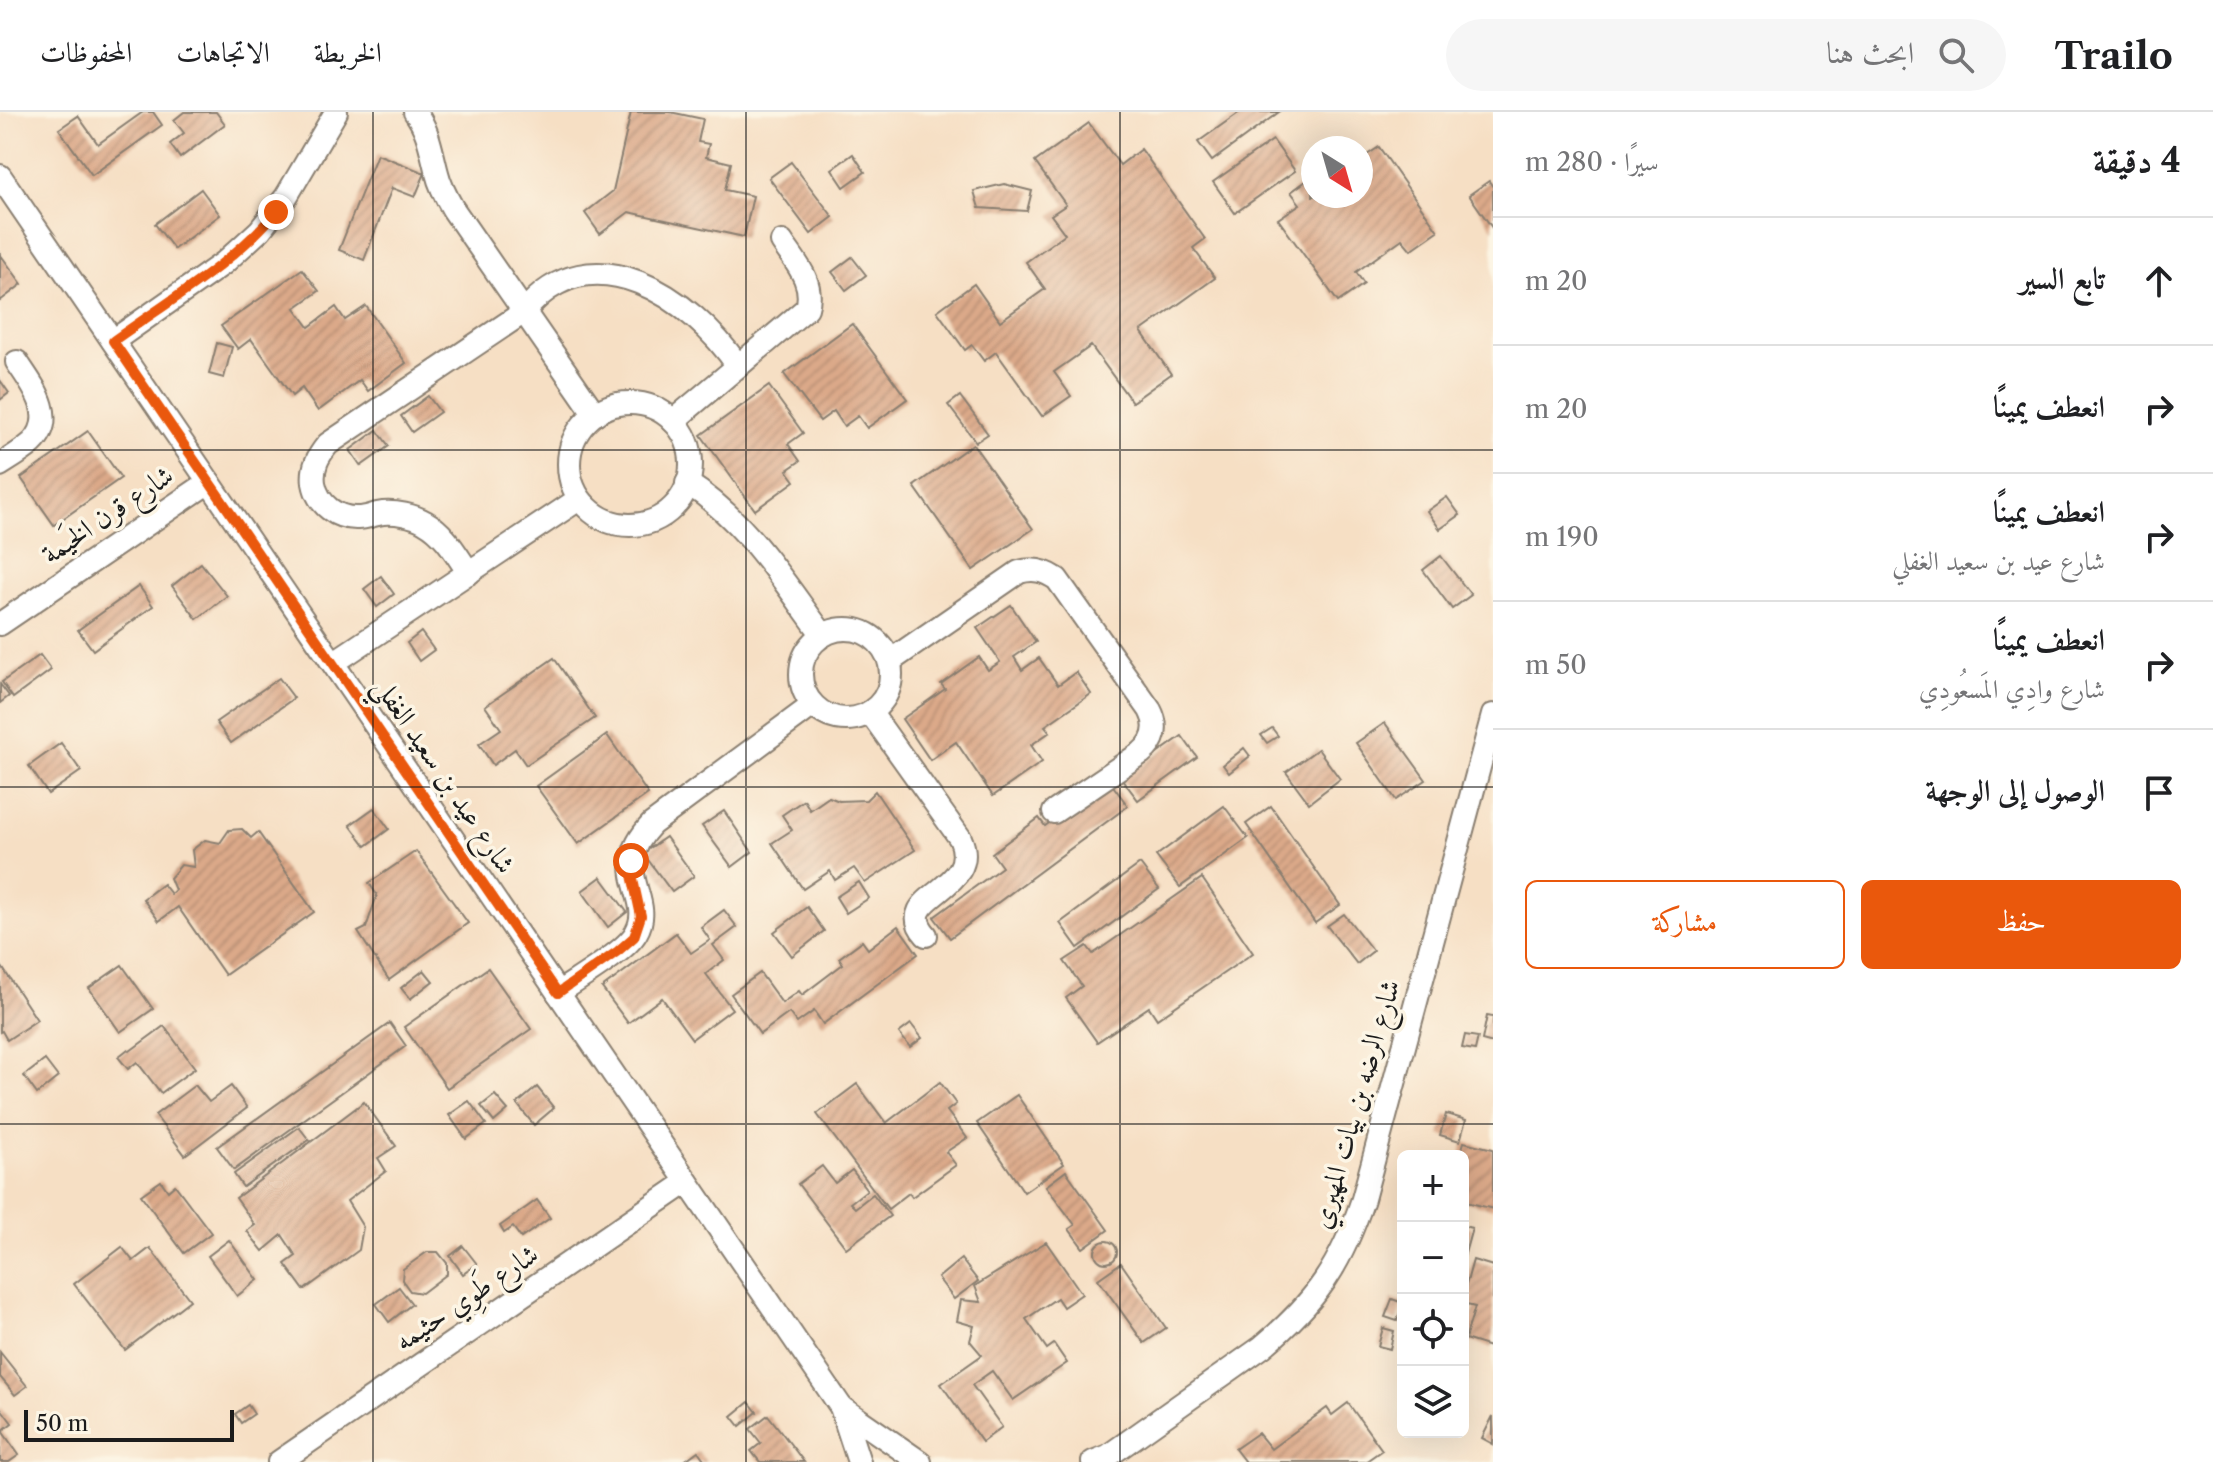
<!DOCTYPE html>
<html lang="ar">
<head>
<meta charset="utf-8">
<style>
  :root { --surface:#fff; --page:#f6f6f6; --text:#202124; --muted:#757577; --line:#e0e0e0; --accent:#ea580c }
  body { margin:0; font-family:"Libre Caslon Text",Amiri,serif; background:var(--page); color:var(--text); direction:rtl }
  .controls { position:absolute; right:24px; bottom:24px; display:grid; overflow:hidden; border-radius:12px; box-shadow:0 8px 32px #0002 }
  .controls button { width:72px; height:72px; display:grid; place-items:center; padding:0; border:0; border-bottom:2px solid var(--line); background:var(--surface); color:var(--text); font:40px sans-serif }
  .compass { position:absolute; left:1301px; top:24px; width:72px; height:72px; border-radius:50%; background:var(--surface); box-shadow:0 8px 32px #0002; rotate:143deg }
  .scale { position:absolute; left:24px; bottom:20px; width:210px; box-sizing:border-box; padding-left:8px; border:4px solid #1c1c1c; border-top:0; font-size:22px; line-height:28px; white-space:nowrap; color:#1c1c1c; -webkit-text-stroke:6px #fcf5e5; paint-order:stroke }
  .stop { position:absolute; width:24px; height:24px; margin:-18px; border:6px solid #ea580c; border-radius:50%; background:#fff }
  .stop.end { background:#ea580c; border-color:#fff; box-shadow:0 2px 8px #0008 }
  .list { margin:0; padding:0; list-style:none }
  h2 { display:flex; justify-content:space-between; align-items:center; height:104px; margin:0; padding:0 32px; font-size:34px }
  h2 small { font-size:26px; font-weight:400; color:var(--muted) }
  .list li { display:grid; grid-template-columns:52px 1fr auto; gap:24px; align-items:center; box-sizing:border-box; height:128px; padding:0 32px; border-top:2px solid var(--line) }
  .list b { display:block; font-size:30px; white-space:nowrap }
  .list p { margin:0; font-size:26px; white-space:nowrap; color:var(--muted) }
  .list em { font-size:26px; font-style:normal; color:var(--muted) }
  .actions { display:flex; gap:16px; padding:24px 32px }
  .actions a { flex:1; padding:18px 0; border:2px solid var(--accent); border-radius:12px; text-align:center; font-size:28px; color:var(--accent) }
  .actions .main { background:var(--accent); color:#fff }
  .icon { flex:none; width:44px; height:44px; fill:none; stroke:currentColor; stroke-width:2; stroke-linecap:round; stroke-linejoin:round }
  .map { position:relative; flex:none; width:1493px; height:1350px; overflow:hidden; direction:ltr }
  header { display:flex; align-items:center; gap:48px; box-sizing:border-box; height:112px; padding:0 40px; background:var(--surface); border-bottom:2px solid var(--line) }
  header strong { font-size:38px }
  nav { display:flex; gap:44px; margin-inline-start:auto; font-size:28px }
  .search { width:560px; height:72px; background:var(--page); display:flex; align-items:center; gap:20px; box-sizing:border-box; padding:0 28px; border-radius:44px; color:var(--muted); font-size:30px }
  main { display:flex }
  aside { flex:1; background:var(--surface) }
  .map>svg:first-child { display:block }
  .building { fill:url(#building-hatch) }
  .lines { fill:none; stroke-linecap:round; stroke-linejoin:round }
  .minor-casing { stroke:#897e70; stroke-width:26 }
  .minor { stroke:#fff; stroke-width:22 }
  .route { stroke:#ea580c; stroke-width:10 }
  .grid { fill:none; stroke:#1c1c1c; stroke-width:2; stroke-opacity:0.55 }
  .labels { text-anchor:middle; stroke-width:7; stroke-linejoin:round; paint-order:stroke }
  .street-label { font-size:28px; fill:#1c1c1c; stroke:#fcf5e5 }
</style>
</head>
<body>
<header>
<strong>Trailo</strong>
<div class="search"><svg class="icon" aria-label="search" viewBox="0 0 24 24"><circle cx="10" cy="10" r="6"/><path d="M15 15l6 6"/></svg>ابحث هنا</div>
<nav><a>الخريطة</a><a>الاتجاهات</a><a>المحفوظات</a></nav>
</header>
<main>
<aside>
<h2>4 دقيقة<small>سيرًا · 280 m</small></h2>
<ul class="list">
<li><svg class="icon" aria-label="ahead" viewBox="0 0 24 24"><path d="M12 20V5M6 11l6-6 6 6"/></svg><div><b>تابع السير</b></div><em>20 m</em></li>
<li><svg class="icon" aria-label="right" viewBox="0 0 24 24"><path d="M7 20v-9h11M14 6l5 5-5 5"/></svg><div><b>انعطف يمينًا</b></div><em>20 m</em></li>
<li><svg class="icon" aria-label="right" viewBox="0 0 24 24"><path d="M7 20v-9h11M14 6l5 5-5 5"/></svg><div><b>انعطف يمينًا</b><p>شارع عيد بن سعيد الغفلي</p></div><em>190 m</em></li>
<li><svg class="icon" aria-label="right" viewBox="0 0 24 24"><path d="M7 20v-9h11M14 6l5 5-5 5"/></svg><div><b>انعطف يمينًا</b><p>شارع وادِي المَسعُودِي</p></div><em>50 m</em></li>
<li><svg class="icon" aria-label="arrive" viewBox="0 0 24 24"><path d="M6 21V4h12l-3 4 3 4H6"/></svg><div><b>الوصول إلى الوجهة</b></div></li>
</ul>
<div class="actions"><a class="main">حفظ</a><a>مشاركة</a></div>
</aside>
<div class="map">
<svg width="1493" height="1350" viewBox="0 0 1493 1350">
  <defs>
    <pattern id="building-hatch" width="6" height="6" patternUnits="userSpaceOnUse" patternTransform="scale(2)"><rect width="6" height="6" fill="#dba989"/><path d="M-1 1l2-2M0 6l6-6M5 7l2-2" fill="none" stroke="#bb9176"/></pattern>
  </defs>
  <rect width="100%" height="100%" fill="#fcf5e5"/>
  <filter id="ink" filterUnits="userSpaceOnUse"><feTurbulence type="fractalNoise" baseFrequency=".0125" numOctaves="2"/><feDisplacementMap in="SourceGraphic" scale="16" xChannelSelector="R" yChannelSelector="G"/><feConvolveMatrix kernelMatrix="1 2 1 2 8 2 1 2 1" color-interpolation-filters="sRGB"/></filter>
  <filter id="wash" filterUnits="userSpaceOnUse"><feTurbulence type="fractalNoise" baseFrequency=".006" numOctaves="4" result="noise"/><feDisplacementMap in="SourceGraphic" scale="32" xChannelSelector="R" yChannelSelector="G"/><feGaussianBlur stdDeviation="1.8" result="paint"/><feColorMatrix in="noise" values="0 0 0 0 0 0 0 0 0 0 0 0 0 0 0 0 0 1.4 0 .05"/><feComposite in="paint" operator="in"/></filter>
  <g filter="url(#wash)">
    <rect width="100%" height="100%" fill="#f6dfc4"/>
    <g id="blocks">
      <!-- building -->
      <g class="building">
        <path d="M143,0h10l9,13 -70,50 -33,-46 19,-13 20,28z"/>
        <path d="M184,0h32l9,12 -45,34 -10,-14 14,-11 -10,-13z"/>
        <path d="M631,0h39l33,7 -5,23 11,2 -3,13 25,6 -6,27 28,6 -9,41 -115,-25 -29,22 -15,-21 28,-22z"/>
        <path d="M1240,0h39l-67,49 -14,-19z"/>
        <path d="M1089,11l31,42 21,-16 64,90 -12,9 22,30 -74,53 30,43 -39,28 -41,-56 -37,26 17,24 -29,20 -46,-64 -12,9 -12,-16 -7,5 -28,-39 37,-27 26,37 45,-32 -19,-27 39,-28 -14,-19 15,-10 -31,-43z"/>
        <path d="M1273,28l22,31 -60,42 -22,-31z"/>
        <path d="M1379,35l59,84 -27,19 -9,-11 -46,33 8,12 -26,18 -60,-83 22,-15 -9,-12 22,-16v20h48v-37z"/>
        <path d="M377,42l48,19 -10,24 -23,-9 -28,72 -25,-10z"/>
        <path d="M853,42l12,18 -21,15 -12,-18z"/>
        <path d="M791,50l42,55 -22,17 -42,-56z"/>
        <path d="M1489,69l4,6v42l-24,-34z"/>
        <path d="M1004,72l28,7 -5,20 -48,-3 -5,-17z"/>
        <path d="M201,77l19,26 -46,34 -19,-25z"/>
        <path d="M0,142l22,30 -22,17z"/>
        <path d="M852,145l14,18 -20,15 -14,-18z"/>
        <path d="M302,157l17,22 -24,17 14,19 27,-20 9,13 21,-14 40,57 -38,28 -8,-11 -42,31 -16,-23 -10,8 -41,-57 -13,10 -17,-23z"/>
        <path d="M852,212l55,75 -40,29 -9,-12 -14,10 -10,-15 -14,10 -36,-47z"/>
        <path d="M217,231l15,4 -8,31 -15,-4z"/>
        <path d="M0,268l9,13 -9,7z"/>
        <path d="M769,274l34,47 -15,11 12,17 -13,9 8,11 -40,29 -54,-75z"/>
        <path d="M428,284l12,16 -28,20 -11,-16z"/>
        <path d="M960,284l28,38 -12,8 -28,-37z"/>
        <path d="M377,318l12,16 -28,20 -11,-16z"/>
        <path d="M88,319l33,47 -67,47 -33,-47z"/>
        <path d="M973,332l60,85 -60,41 -59,-84z"/>
        <path d="M1447,385l13,18 -20,14 -13,-18z"/>
        <path d="M1441,444l30,39 -19,14 -29,-39z"/>
        <path d="M201,451l26,33 -30,23 -25,-33z"/>
        <path d="M381,464l13,18 -17,13 -13,-18z"/>
        <path d="M139,474l14,20 -60,44 -15,-20z"/>
        <path d="M1011,493l25,37 -22,15 8,13 17,-12 19,27 18,-13 15,22 -46,32 5,6 -19,13 11,17 -49,34 -37,-54 -26,18 -28,-41 43,-30 -4,-5 38,-27 9,13 12,-8 -23,-34z"/>
        <path d="M421,520l13,18 -15,11 -12,-18z"/>
        <path d="M40,543l11,15 -38,28 -11,-16z"/>
        <path d="M554,546l41,60 -69,47 -11,-16 -22,16 -14,-21 22,-15 -16,-23z"/>
        <path d="M279,566l15,20 -63,45 -15,-21z"/>
        <path d="M0,572l9,12 -9,7z"/>
        <path d="M1385,611l41,57 -30,20 -40,-57z"/>
        <path d="M1272,616l6,8 -11,7 -6,-8z"/>
        <path d="M607,623l41,59 -70,50 -42,-58z"/>
        <path d="M1182,624l15,21 -59,43 -16,-21z"/>
        <path d="M61,631l20,28 -33,23 -19,-28z"/>
        <path d="M1244,636l6,8 -21,17 -6,-8z"/>
        <path d="M1318,637l22,30 -31,24 -23,-31z"/>
        <path d="M1108,667l20,27 -178,132 -16,-21 68,-50 -10,-14 47,-35 6,8z"/>
        <path d="M875,679l40,59 -50,33 -11,-15 -19,12 -5,-9 -27,18 -31,-46 20,-13 -10,-15 22,-15 6,10 19,-13 10,4 27,-1z"/>
        <path d="M1224,694l24,32 -68,49 -24,-31z"/>
        <path d="M1271,694l69,99 -25,18 -69,-99z"/>
        <path d="M374,696l15,21 -23,17 -16,-21z"/>
        <path d="M724,699l28,41 -20,15 -30,-41z"/>
        <path d="M242,717l9,9 7,-6 56,80 -89,63 -47,-68 -19,14 -16,-22 20,-15 8,10 4,-4 -5,-12 11,-13 13,2 -2,-17 13,-10 15,3 9,-13z"/>
        <path d="M666,725l28,39 -22,16 -29,-39z"/>
        <path d="M416,739l52,72 -79,57 -31,-48 8,-4 11,-33 -8,-12z"/>
        <path d="M1140,752l19,25 -81,59 -18,-25z"/>
        <path d="M601,765l26,35 -19,15 -26,-36z"/>
        <path d="M1202,766l51,75 -96,66 -8,-12 -52,35 -31,-44 16,-12 -18,-25 23,-15 6,8z"/>
        <path d="M859,770l10,16 -23,15 -10,-16z"/>
        <path d="M807,795l17,24 -32,25 -18,-24z"/>
        <path d="M724,798l13,17 -24,18 11,15 -18,14 26,35 -40,30 -30,-41 -34,25 -26,-35 74,-55 15,20 19,-13 -9,-13z"/>
        <path d="M1344,802l29,37 -16,13 -30,-38z"/>
        <path d="M898,814l20,28 -95,70 -9,-13 -17,12 -8,-10 -29,21 -29,-40 29,-21 22,30 17,-12 3,4 41,-31 -4,-6 23,-17 6,8z"/>
        <path d="M0,852l37,56 -30,20 -5,-9 -2,1z"/>
        <path d="M122,853l31,44 -33,23 -31,-44z"/>
        <path d="M488,856l43,61 -84,59 -43,-61z"/>
        <path d="M424,858l9,11 -23,18 -9,-11z"/>
        <path d="M1487,904l6,1v26l-11,-3z"/>
        <path d="M390,911l16,23 -172,124 -17,-23z"/>
        <path d="M911,912l11,14 -12,9 -11,-14z"/>
        <path d="M164,914l31,42 -34,25 -24,-31 -9,7 -10,-12 10,-8 2,2z"/>
        <path d="M1465,923l13,2 -3,13 -13,-2z"/>
        <path d="M45,948l13,17 -21,17 -13,-18z"/>
        <path d="M940,970l16,22 -9,7 20,27 -21,14 10,13 -44,32 -3,-4 -21,16 -71,-95 40,-30 29,39z"/>
        <path d="M195,973l14,17 22,-16 16,22 -62,47 -30,-40z"/>
        <path d="M537,975l17,21 -20,17 -17,-21z"/>
        <path d="M495,983l13,15 -14,12 -13,-16z"/>
        <path d="M1017,983l47,69 -40,28 -47,-69z"/>
        <path d="M469,989l17,23 -20,15 -17,-24z"/>
        <path d="M364,990l32,44 -18,12 8,13 -39,30 16,26 -4,23 -55,40 -19,-26 11,-8 -14,-21 -19,16 -16,-20 8,-6 -19,-27z"/>
        <path d="M1446,1002l20,6 -6,21 -20,-6z"/>
        <path d="M299,1015l10,13 -66,47 -9,-13z"/>
        <path d="M1464,1030l29,7v60l-30,-8v-45h-3z"/>
        <path d="M822,1054l13,17 17,-13 15,20 -17,13 5,5 18,-14 17,22 -44,32 -48,-64z"/>
        <path d="M1066,1059l42,59 -25,18 -14,-19 6,-4 -29,-39z"/>
        <path d="M161,1069l7,10 7,-6 36,48 -27,20 -43,-58z"/>
        <path d="M537,1088l13,18 -29,20 -8,-11 -9,6 -4,-7z"/>
        <path d="M1463,1114l9,2 -8,29 -1,-1z"/>
        <path d="M229,1128l29,40 -21,16 -29,-40z"/>
        <circle cx="1106" cy="1140" r="11"/>
        <path d="M1046,1130l36,52 -19,13 -6,-9 -31,21 21,30 7,-5 13,19 -54,37 -21,-29 -20,14 30,42 -20,15 -41,-58 41,-29 -12,-14 4,-15 -17,-5 4,-21 20,2 -6,-16z"/>
        <path d="M463,1134l14,18 -14,10 -13,-18z"/>
        <path d="M122,1135l11,14 17,-13 40,52 -65,50 -51,-66z"/>
        <path d="M427,1140h11l9,11v11l-25,19 -12,-2 -8,-11 1,-11z"/>
        <path d="M961,1147l17,22 -24,18 -16,-21z"/>
        <path d="M1473,1148l20,6v82l-28,-9 10,-32 -12,-3v-8z"/>
        <path d="M1121,1151l45,65 -22,15 -46,-64z"/>
        <path d="M399,1175l13,17 -23,18 -13,-18z"/>
        <path d="M1392,1187l11,4 -6,18 -12,-4z"/>
        <path d="M1383,1216l11,3 -4,18 -12,-3z"/>
        <path d="M0,1240l27,34 -12,9 -15,-18z"/>
        <path d="M749,1290l8,10 -17,14 -8,-10z"/>
        <path d="M1348,1291l34,47 -17,12h-120l-10,-13 23,-16 13,16 56,-41 5,7z"/>
        <path d="M248,1293l6,9 -13,9 -6,-9z"/>
        <path d="M0,1295l12,16 -10,8 17,24 -10,7h-9z"/>
        <path d="M768,1303l11,14 25,33h-44l-9,-11 10,-8 -11,-14z"/>
        <path d="M1493,1304v28l-11,-6z"/>
        <path d="M698,1339l8,11h-23z"/>
      </g>
    </g>
  </g>
  <g filter="url(#ink)">
    <use href="#blocks" fill-opacity="0" stroke="#897e70" stroke-width="2"/>
    <g class="lines">
      <defs>
        <g id="minor">
          <path d="M415,0c14,19 16,39 22,61 3,13 9,24 16,36l142,205"/>
          <path d="M0,64l841,1231 18,55"/>
          <path d="M113,229l111,-78 36,-33 26,-33 50,-85"/>
          <circle cx="630" cy="352" r="61"/>
          <path d="M673,309l134,-113c8,-26 -12,-46 -25,-66"/>
          <path d="M0,353c11,-7 23,-14 32,-22 27,-26 0,-58 -15,-81"/>
          <path d="M687,371c59,37 95,97 136,152"/>
          <path d="M469,461c-13,-19 -24,-40 -44,-51 -12,-7 -29,-10 -42,-9 -9,1 -16,5 -25,5 -21,1 -40,-13 -44,-35 -2,-16 4,-27 14,-39l196,-132c67,-83 168,-14 214,54"/>
          <path d="M0,512l209,-142"/>
          <circle cx="846" cy="562" r="45"/>
          <path d="M890,549l129,-89c14,-4 25,-2 38,7l93,131c9,17 5,32 -9,43l-87,59"/>
          <path d="M333,551l246,-164"/>
          <path d="M870,600l90,126c24,53 -70,57 -34,97"/>
          <path d="M558,881c20,-14 67,-41 78,-60 21,-36 -30,-61 16,-109l161,-119"/>
          <path d="M842,1296l78,54"/>
          <path d="M279,1350l408,-280"/>
          <path d="M1093,1350l15,-6 154,-109c54,-45 79,-82 101,-148l130,-484"/>
        </g>
      </defs>
      <!-- minor casing -->
      <use href="#minor" class="minor-casing"/>
      <!-- minor -->
      <use href="#minor" class="minor"/>
    </g>
  </g>
  <g class="lines" filter="url(#ink)">
    <!-- route -->
    <path class="route" d="M276,100c-45,53 -107,89 -163,129l445,652 60,-42 16,-14 7,-21 -9,-41 -1,-14"/>
  </g>
  <!-- grid -->
  <path class="grid" d="M373,0v1350M746,0v1350M1120,0v1350M0,338h1493M0,675h1493M0,1012h1493"/>
  <g class="labels">
    <!-- street labels -->
    <g class="street-label">
      <text transform="translate(107 402) rotate(-34)" y="10">شارع قرن الخَيمة</text>
      <text transform="translate(445 663) rotate(56)" y="10">شارع عيد بن سعيد الغفلي</text>
      <text transform="translate(1355 992) rotate(-74)" y="10">شارع الرضه بن بيات المهيري</text>
      <text transform="translate(466 1185) rotate(-34)" y="10">شارع طَوِي حثيمه</text>
    </g>
  </g>
</svg>
<div class="controls">
<button>+</button>
<button>−</button>
<button><svg class="icon" aria-label="locate" viewBox="0 0 24 24"><circle cx="12" cy="12" r="6"/><path d="M12 2v4M12 18v4M2 12h4M18 12h4"/></svg></button>
<button><svg class="icon" aria-label="layers" viewBox="0 0 24 24"><path d="M12 4l9 5-9 5-9-5zM3 14l9 5 9-5"/></svg></button>
</div>
<svg class="compass" viewBox="-18 -18 36 36"><path d="M0-13l5 13h-10z" fill="#e53935"/><path d="M0 13l5-13h-10z" fill="#757577"/></svg>
<div class="scale">50 m</div>
<div class="stop" style="left:631px;top:749px"></div>
<div class="stop end" style="left:276px;top:100px"></div>
</div>
</main>
</body>
</html>
